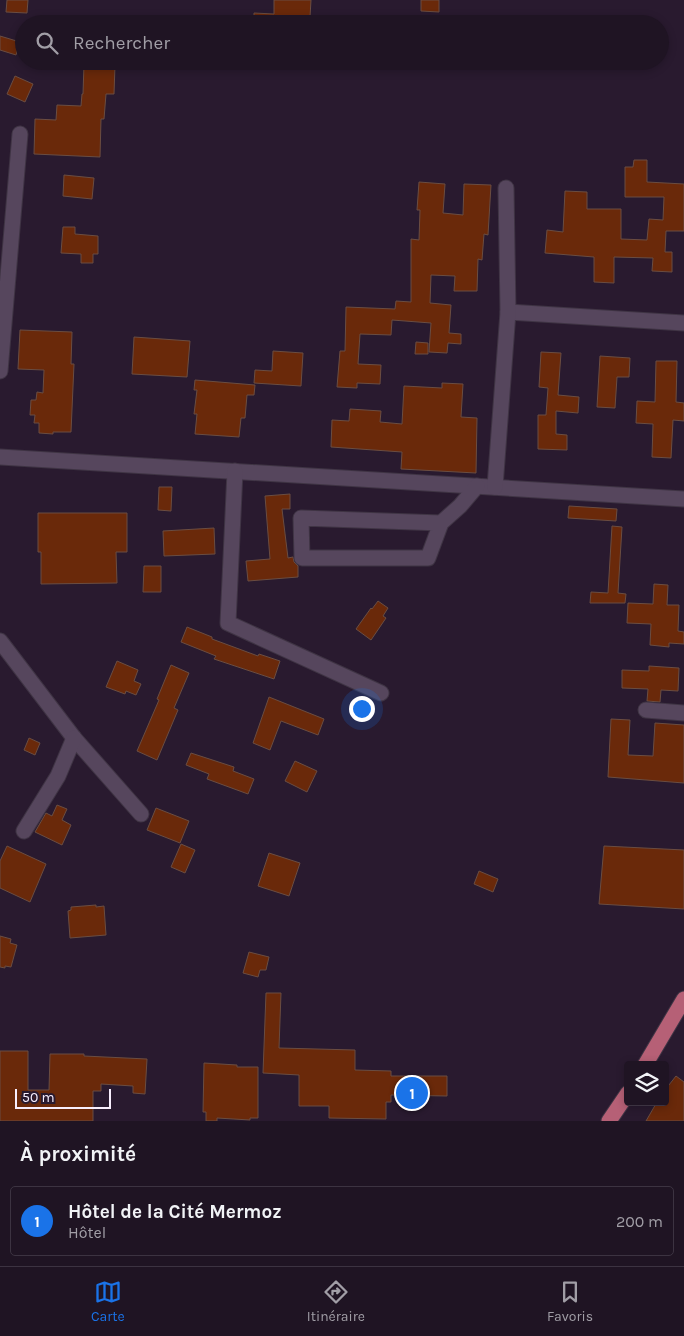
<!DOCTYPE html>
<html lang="fr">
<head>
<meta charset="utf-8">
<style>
  :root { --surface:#1f1423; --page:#2c2130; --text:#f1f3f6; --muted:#a19ea6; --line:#3c3341; --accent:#1a73e8 }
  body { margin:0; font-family:Karla,sans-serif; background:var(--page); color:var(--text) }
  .controls { position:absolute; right:15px; bottom:15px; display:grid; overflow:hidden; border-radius:5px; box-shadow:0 2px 8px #0003 }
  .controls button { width:45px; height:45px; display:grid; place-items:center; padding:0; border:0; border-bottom:1px solid var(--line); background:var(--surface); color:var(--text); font:25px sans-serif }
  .scale { position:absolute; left:15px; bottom:12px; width:96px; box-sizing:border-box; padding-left:5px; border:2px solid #f8eefd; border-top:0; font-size:14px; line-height:18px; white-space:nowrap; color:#f8eefd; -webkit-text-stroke:4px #291a2f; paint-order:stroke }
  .you { position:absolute; left:361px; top:708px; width:18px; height:18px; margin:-12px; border:4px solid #fff; border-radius:50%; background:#1a73e8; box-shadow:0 0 0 8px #1a73e833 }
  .badge { display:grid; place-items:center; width:32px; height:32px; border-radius:50%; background:var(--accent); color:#fff; font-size:16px; font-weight:700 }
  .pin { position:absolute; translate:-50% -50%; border:2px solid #fff; box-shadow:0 1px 5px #0006 }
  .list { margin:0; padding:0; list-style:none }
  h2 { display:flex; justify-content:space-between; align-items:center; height:65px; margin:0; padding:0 20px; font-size:21px }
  h2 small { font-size:16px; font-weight:400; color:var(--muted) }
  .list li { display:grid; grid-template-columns:32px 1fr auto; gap:15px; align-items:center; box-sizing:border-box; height:70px; margin:0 10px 10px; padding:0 10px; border:1px solid var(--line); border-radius:5px }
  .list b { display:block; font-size:19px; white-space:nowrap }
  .list p { margin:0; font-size:16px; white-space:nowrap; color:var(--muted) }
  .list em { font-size:16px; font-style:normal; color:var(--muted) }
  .icon { flex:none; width:28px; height:28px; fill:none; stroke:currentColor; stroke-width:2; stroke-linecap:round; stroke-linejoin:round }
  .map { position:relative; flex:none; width:684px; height:1121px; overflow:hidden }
  .search { position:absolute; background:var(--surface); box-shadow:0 2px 8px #0003; left:15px; right:15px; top:15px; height:55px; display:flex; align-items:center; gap:12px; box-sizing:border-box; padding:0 18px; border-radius:28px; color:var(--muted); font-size:19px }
  .sheet { height:145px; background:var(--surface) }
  nav { display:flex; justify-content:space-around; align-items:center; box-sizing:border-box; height:70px; border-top:1px solid var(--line); background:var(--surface); font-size:14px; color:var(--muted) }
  nav a { display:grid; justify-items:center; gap:2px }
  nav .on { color:var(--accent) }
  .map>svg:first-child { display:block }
  .building { fill:#6a290a; stroke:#6a4d42 }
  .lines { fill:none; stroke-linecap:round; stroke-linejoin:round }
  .minor-casing { stroke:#3f3444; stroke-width:17 }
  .major-casing { stroke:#3f3444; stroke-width:17 }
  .minor { stroke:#56465d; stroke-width:15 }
  .major { stroke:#b66076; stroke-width:15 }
</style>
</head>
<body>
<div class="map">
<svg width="684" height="1121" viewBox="0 0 684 1121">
  <rect width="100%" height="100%" fill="#291a2f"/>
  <!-- building -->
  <g class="building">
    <path d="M7,0h21l-1,13 -21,-1z"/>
    <path d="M274,0h37l-1,17h-12v7h-44v-11l20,1z"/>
    <path d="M421,0h18v12l-18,-1z"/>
    <path d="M0,36l20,6 -4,13 -16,-5z"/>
    <path d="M84,64l31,1 -1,29h-8l-2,25h-3l-1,38 -66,-3 1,-35 21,1 1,-15 24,1 1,-12h1z"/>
    <path d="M15,76l18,8 -8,18 -18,-8z"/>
    <path d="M634,160h13v22l37,2v47h-18l-1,21h7v20l-20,-1 1,-13 -39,-1v26l-20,-1v-25l-49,-4 2,-23 16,2 2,-41 22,1v17h34v30l26,1 2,-21 14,1 1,-23h-39v-30h8z"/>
    <path d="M64,175l30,3 -2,21 -29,-3z"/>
    <path d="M419,182l26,2 -2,29 20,2 1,-31 27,1 -3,50 -4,-1 -2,26 -4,-1 -1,32h-23l1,-15 -24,-1 -1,28 21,2 -2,28 12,1v10l-13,-1 -1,10 -18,-1 2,-29 -39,-3 -1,15 -31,-1 -2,30 23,1 -1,19 -23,-1v5l-20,-1 3,-36h5l1,-44 49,2 1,-8 15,1v-63l8,1 1,-30h-3z"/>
    <path d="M63,227h12v7l23,2v18h-5v9h-12v-9l-20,-1z"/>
    <path d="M20,330l52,2 -1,32h3l-3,68h-18v2l-14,-1v-10h-5l1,-8h-5l1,-15h5l1,-8 6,1 1,-23 -26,-1z"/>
    <path d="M134,337l56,4 -3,36 -55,-3z"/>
    <path d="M416,342l12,1v11h-13z"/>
    <path d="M273,351l30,2 -2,33 -47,-3 1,-13 17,1z"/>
    <path d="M541,352l20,1 -3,42 21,2 -1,16 -22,-2v23l11,1v15l-29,-1v-34h8l2,-27 -9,-1z"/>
    <path d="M600,356l30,2 -1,19h-12l-2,31 -18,-1z"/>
    <path d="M656,361h21l-1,41 8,1v18l-11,-1 -2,38 -19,-1 1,-33 -17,-1 1,-22 18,1z"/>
    <path d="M195,380l60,5 -1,10h-7l-2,23h-4l-2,19 -44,-3 2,-20h-3l3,-24h-3z"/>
    <path d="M442,383l21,1 -2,33 16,1 -1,55 -75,-4 1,-17 -71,-5 1,-27 17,1 1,-12 31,2 -1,11 22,2 2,-38 38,2z"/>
    <path d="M159,487h13l-1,24 -13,-1z"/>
    <path d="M290,494v15h-8l6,49 5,-1 1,5 4,4v11l-50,4 -2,-20 24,-2 -5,-63z"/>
    <path d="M569,506l48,3 -1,12 -48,-3z"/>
    <path d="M38,513h89v39h-11l1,31 -76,1v-32h-3z"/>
    <path d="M612,526l10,1 -4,66 8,1 -1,9h-35l1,-11 17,1z"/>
    <path d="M214,528l1,26 -51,2 -1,-25z"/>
    <path d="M144,566h17v26h-18z"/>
    <path d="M654,584l14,1 -1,20h12l-1,26 6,1v12l-15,-1v4l-19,-2 1,-21 -24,-1 1,-20 25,1z"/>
    <path d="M378,601l10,7 -5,8 3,2 -15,22 -15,-11 15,-21 1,1z"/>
    <path d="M187,627l25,10v2l46,17 1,-2 21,7 -6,18 -60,-20 2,-3 -35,-14z"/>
    <path d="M117,661l21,9 -4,11 7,3 -5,11 -10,-4 -1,3 -19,-7z"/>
    <path d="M171,665l18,8 -15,35 4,2 -21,50 -20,-9 22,-51 -2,-1z"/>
    <path d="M649,666l30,2 -1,23 -17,-1 -1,12 -13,-1 1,-12 -26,-1v-18l27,1z"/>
    <path d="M269,697l55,22 -6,16 -37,-14 -11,29 -17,-7z"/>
    <path d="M611,719l19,1 -2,35 25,1 2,-33 29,2v58l-76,-6z"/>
    <path d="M29,738l11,5 -5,12 -11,-5z"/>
    <path d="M191,753l43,14 -1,4 21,8 -6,15 -41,-15 2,-5 -23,-9z"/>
    <path d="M295,761l22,10 -10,21 -22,-11z"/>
    <path d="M57,805l10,4 -5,11 9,5 -9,20 -27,-13 11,-19 6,3z"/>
    <path d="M156,808l33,13 -9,22 -33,-13z"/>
    <path d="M181,844l14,6 -10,23 -14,-6z"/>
    <path d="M7,846l39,18 -16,38 -30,-14v-27z"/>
    <path d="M604,846l80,4v59l-85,-5z"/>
    <path d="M269,853l31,10 -11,33 -31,-10z"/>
    <path d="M479,871l19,8 -5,13 -19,-8z"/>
    <path d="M96,905v2l8,-1 2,29 -36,3 -2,-27 3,-1v-3z"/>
    <path d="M0,936l11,3 -1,4 7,2 -6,22 -6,-1v2l-5,-1z"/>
    <path d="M249,952l20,5 -3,13h-6l-2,7 -15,-4z"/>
    <path d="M266,993h15l-2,55 76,2v20l36,1v5h56v20l-56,-1v7h-5v17l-57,-1v-12h-30v-31l-36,-2z"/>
    <path d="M0,1051h28v39h21l1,-36h34v2l63,3 -2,35 -12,-1v-7l-32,-2v7h-8v30h-93z"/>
    <path d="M204,1063l33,2v2h21v51h-8v2l-33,-2v3h-11v-9h-3z"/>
    <path d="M676,1076l8,6v39h-38l11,-19h8v-12z"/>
  </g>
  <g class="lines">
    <defs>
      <g id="minor">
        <path d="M508,312l176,11"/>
        <path d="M0,371l20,-237"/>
        <path d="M0,457l684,42"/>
        <path d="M235,471l-7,152 153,70"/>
        <path d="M495,487l13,-175 -2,-124"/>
        <path d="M441,523l-13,35h-126l-1,-40 140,5 19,-17 17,-20"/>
        <path d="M0,641l74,97 67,76"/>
        <path d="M646,710l38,3"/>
        <path d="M24,831l34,-55 16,-38"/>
      </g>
      <g id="major">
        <path d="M645,1065l39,-66"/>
        <path d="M609,1121l19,-28"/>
      </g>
    </defs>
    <!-- minor casing -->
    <use href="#minor" class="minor-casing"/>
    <!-- major casing -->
    <use href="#major" class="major-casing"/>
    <!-- minor -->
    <use href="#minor" class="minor"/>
    <!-- major -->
    <use href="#major" class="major"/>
  </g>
</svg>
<div class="controls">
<button><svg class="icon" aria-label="layers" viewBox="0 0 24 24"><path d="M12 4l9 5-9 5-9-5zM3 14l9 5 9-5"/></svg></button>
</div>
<div class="scale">50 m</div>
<div class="you"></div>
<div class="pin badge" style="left:412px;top:1093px">1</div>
<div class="search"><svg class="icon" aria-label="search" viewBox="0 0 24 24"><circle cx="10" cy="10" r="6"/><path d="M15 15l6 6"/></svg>Rechercher</div>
</div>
<section class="sheet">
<h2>À proximité<small></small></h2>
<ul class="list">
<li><span class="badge">1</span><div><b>Hôtel de la Cité Mermoz</b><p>Hôtel</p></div><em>200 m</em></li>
</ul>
</section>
<nav>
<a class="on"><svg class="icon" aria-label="map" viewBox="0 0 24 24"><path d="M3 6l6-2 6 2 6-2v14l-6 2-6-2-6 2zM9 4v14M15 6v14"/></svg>Carte</a>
<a><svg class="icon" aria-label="directions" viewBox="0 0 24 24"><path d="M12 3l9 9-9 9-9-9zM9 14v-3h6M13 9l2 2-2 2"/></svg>Itinéraire</a>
<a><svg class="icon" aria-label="saved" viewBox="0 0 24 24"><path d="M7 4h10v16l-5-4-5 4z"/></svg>Favoris</a>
</nav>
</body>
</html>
